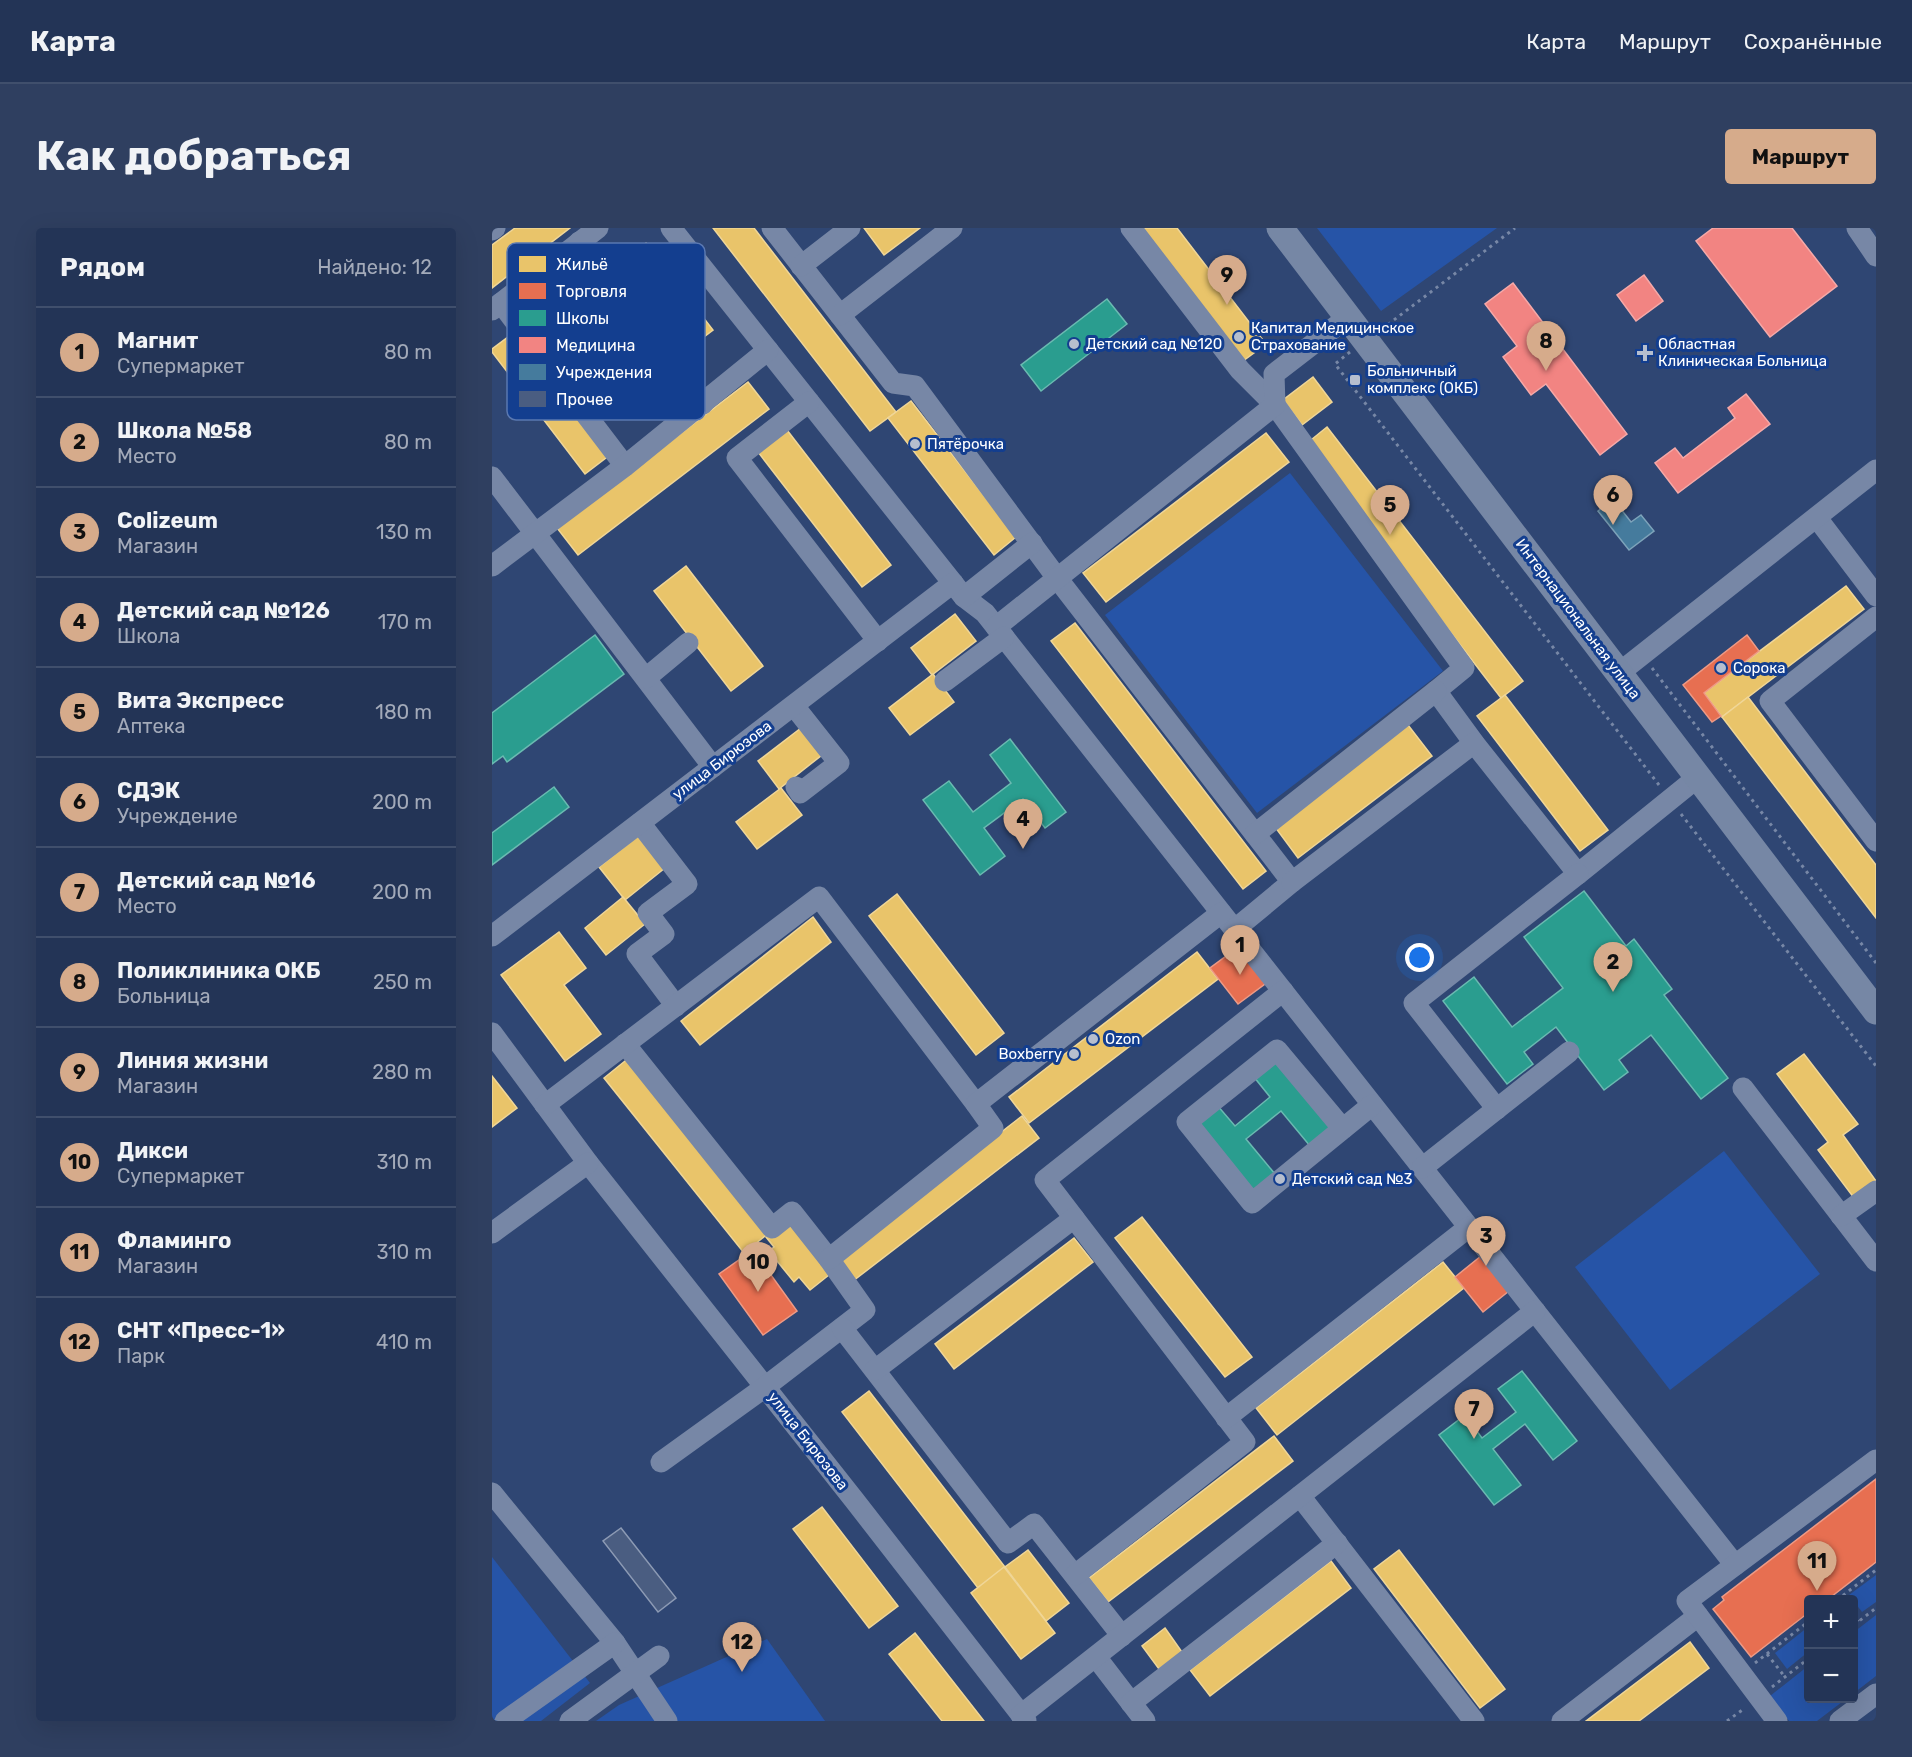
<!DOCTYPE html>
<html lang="ru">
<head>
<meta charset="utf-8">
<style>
  :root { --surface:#233456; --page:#2f3f60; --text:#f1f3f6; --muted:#a3aab9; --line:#404f6c; --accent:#d6ab8b }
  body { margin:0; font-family:Rubik,sans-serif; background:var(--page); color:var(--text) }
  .controls { position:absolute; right:18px; bottom:18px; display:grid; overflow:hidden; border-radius:6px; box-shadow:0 6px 24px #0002 }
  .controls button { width:54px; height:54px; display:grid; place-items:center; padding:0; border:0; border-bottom:2px solid var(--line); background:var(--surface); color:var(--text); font:30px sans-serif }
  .you { position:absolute; left:928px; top:730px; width:21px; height:21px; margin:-15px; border:4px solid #fff; border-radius:50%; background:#1a73e8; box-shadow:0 0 0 9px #1a73e833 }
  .badge { display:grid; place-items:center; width:39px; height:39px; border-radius:50%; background:var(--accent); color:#111; font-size:20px; font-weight:700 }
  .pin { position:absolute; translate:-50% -50px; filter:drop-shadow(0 2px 3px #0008) }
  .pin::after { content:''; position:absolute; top:32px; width:21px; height:18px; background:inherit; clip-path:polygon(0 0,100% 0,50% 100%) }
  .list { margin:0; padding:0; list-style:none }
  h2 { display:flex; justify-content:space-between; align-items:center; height:78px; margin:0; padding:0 24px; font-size:26px }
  h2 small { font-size:20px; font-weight:400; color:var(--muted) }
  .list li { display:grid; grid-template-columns:39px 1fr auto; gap:18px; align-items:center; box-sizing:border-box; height:90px; padding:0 24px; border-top:2px solid var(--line) }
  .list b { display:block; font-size:22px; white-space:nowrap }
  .list p { margin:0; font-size:20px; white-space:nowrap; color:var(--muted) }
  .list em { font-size:20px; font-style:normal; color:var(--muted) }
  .map { position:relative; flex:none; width:1384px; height:1493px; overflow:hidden; border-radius:6px }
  header { display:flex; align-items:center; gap:36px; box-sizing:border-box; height:84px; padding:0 30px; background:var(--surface); border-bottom:2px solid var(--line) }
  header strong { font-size:28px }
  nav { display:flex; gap:33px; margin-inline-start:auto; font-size:21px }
  .intro { display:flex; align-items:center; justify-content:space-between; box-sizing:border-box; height:144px; padding:0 36px }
  h1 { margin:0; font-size:42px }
  .button { padding:15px 27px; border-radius:6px; background:var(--accent); color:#111; font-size:21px; font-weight:700 }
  main { display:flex; gap:36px; padding:0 36px }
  aside { flex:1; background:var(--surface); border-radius:6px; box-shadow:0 6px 24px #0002 }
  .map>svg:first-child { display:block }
  .green { fill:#2654a7 }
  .homes { fill:#e9c46a; stroke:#f0d697; stroke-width:1.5 }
  .shops { fill:#e76f51; stroke:#ee9a85; stroke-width:1.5 }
  .schools { fill:#2a9d8f; stroke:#6abab1; stroke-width:1.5 }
  .health { fill:#f28482; stroke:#f6a9a8; stroke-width:1.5 }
  .public { fill:#457b9d; stroke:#7da3ba; stroke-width:1.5 }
  .building { fill:#4a5d81; stroke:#8c9ab4; stroke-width:1.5 }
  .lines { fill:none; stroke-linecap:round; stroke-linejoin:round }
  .path { stroke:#7787a6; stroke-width:3; stroke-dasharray:3 4.5; stroke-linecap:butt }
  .minor { stroke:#7787a6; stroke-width:21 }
  .major { stroke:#7687a5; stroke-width:27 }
  .poi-dot { fill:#b6bece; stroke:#133e8f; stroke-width:2 }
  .labels { text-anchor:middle; stroke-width:6; stroke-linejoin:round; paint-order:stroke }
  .poi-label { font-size:15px; fill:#fff; stroke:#133e8f; text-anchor:start }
  .street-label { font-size:15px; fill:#fff; stroke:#133e8f }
  .key { fill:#133e8f; stroke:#5a78b1; stroke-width:1.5 }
  .key-label { font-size:16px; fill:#fff }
</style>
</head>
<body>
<header>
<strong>Карта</strong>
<nav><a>Карта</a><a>Маршрут</a><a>Сохранённые</a></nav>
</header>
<div class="intro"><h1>Как добраться</h1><a class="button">Маршрут</a></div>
<main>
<aside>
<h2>Рядом<small>Найдено: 12</small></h2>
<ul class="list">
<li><span class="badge">1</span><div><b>Магнит</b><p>Супермаркет</p></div><em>80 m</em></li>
<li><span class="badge">2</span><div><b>Школа №58</b><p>Место</p></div><em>80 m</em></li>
<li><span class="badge">3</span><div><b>Colizeum</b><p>Магазин</p></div><em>130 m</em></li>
<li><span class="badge">4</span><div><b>Детский сад №126</b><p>Школа</p></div><em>170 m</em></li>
<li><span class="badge">5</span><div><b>Вита Экспресс</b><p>Аптека</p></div><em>180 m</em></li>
<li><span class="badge">6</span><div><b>СДЭК</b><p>Учреждение</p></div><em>200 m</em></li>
<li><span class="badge">7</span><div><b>Детский сад №16</b><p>Место</p></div><em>200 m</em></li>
<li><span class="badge">8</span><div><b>Поликлиника ОКБ</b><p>Больница</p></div><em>250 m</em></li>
<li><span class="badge">9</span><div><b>Линия жизни</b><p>Магазин</p></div><em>280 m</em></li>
<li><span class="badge">10</span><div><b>Дикси</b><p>Супермаркет</p></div><em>310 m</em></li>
<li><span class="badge">11</span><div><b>Фламинго</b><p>Магазин</p></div><em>310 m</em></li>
<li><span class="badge">12</span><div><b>СНТ «Пресс-1»</b><p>Парк</p></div><em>410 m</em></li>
</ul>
</aside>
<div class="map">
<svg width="1384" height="1493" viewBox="0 0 1384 1493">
  <rect width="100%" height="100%" fill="#2f4673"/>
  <!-- green -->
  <g class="green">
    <path d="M825,0h180l-116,83z"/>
    <path d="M798,245l153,198 -186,142 -152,-198z"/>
    <path d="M1232,923l96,123 -150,116 -95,-123z"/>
    <path d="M0,1329l98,126 -49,38h-49z"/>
    <path d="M1384,1347v27l-14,10 -13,-17z"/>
    <path d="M1384,1387v61l-22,17v-61z"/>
    <path d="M1316,1399v25l-21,17 -12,-16z"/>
    <path d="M275,1411l58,82h-229l23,-16z"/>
    <path d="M1316,1438v32l38,1 -29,22h-28l-19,-25z"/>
  </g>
  <!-- homes -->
  <g class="homes">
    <path d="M23,0h55l-78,60v-43z"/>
    <path d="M221,0h41l142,184 -26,19z"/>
    <path d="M372,0h56l-36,27z"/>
    <path d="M649,0h36l89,116 -23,17z"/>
    <path d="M154,15l67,87 -29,22 -67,-87z"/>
    <path d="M24,103l95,123 -26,20 -93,-122v-3z"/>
    <path d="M821,149l19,25 -30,23 -19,-25z"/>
    <path d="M256,154l21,27 -191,146 -21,-27z"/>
    <path d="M419,173l105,136 -22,18 -106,-137z"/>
    <path d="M835,199l196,254 -22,17 -195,-254z"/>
    <path d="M295,202l104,135 -29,22 -104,-135z"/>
    <path d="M774,205l23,29 -183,140 -23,-29z"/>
    <path d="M194,338l77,100 -32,25 -77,-100z"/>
    <path d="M1354,358l18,23 -142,108 -18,-24z"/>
    <path d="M463,386l21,27 -44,34 -21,-27z"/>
    <path d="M583,395l191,248 -23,18 -192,-248z"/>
    <path d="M441,446l21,28 -44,33 -21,-27z"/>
    <path d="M1013,467l103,135 -28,21 -103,-135z"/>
    <path d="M1256,469l128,168v53l-154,-201z"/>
    <path d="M916,497l24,31 -134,102 -23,-31z"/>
    <path d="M309,500l21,27 -43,34 -21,-28z"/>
    <path d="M289,560l21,27 -45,34 -21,-27z"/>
    <path d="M151,604l27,32 -45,36 -26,-33z"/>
    <path d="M405,666l107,139 -28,22 -107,-139z"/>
    <path d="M131,669l22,27 -39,31 -21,-27z"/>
    <path d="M321,689l18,25 -131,103 -19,-24z"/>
    <path d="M67,704l27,36 -22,17 37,49 -36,27 -64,-86z"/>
    <path d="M705,724l21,27 -189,144 -20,-26z"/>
    <path d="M1312,826l54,70 -15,11 33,46 -22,17 -36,-48 10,-8 -51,-68z"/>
    <path d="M138,829l140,175 -26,21 -140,-175z"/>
    <path d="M0,848l25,32 -25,19z"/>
    <path d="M530,888l17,22 -186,143 -16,-22z"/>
    <path d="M298,989l44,54 -24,19 -11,-13 -5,5 -25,-31 5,-4 -8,-10z"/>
    <path d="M650,989l110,140 -27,20 -110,-139z"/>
    <path d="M582,1010l19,24 -139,107 -19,-25z"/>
    <path d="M951,1034l21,26 -187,147 -21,-27z"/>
    <path d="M377,1163l136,176 -27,21 -136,-176z"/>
    <path d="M782,1208l19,25 -185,141 -19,-24z"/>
    <path d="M330,1279l76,99 -29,22 -76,-99z"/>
    <path d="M536,1322l41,53 -23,18 -41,-54z"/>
    <path d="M907,1322l106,139 -25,19 -106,-139z"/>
    <path d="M839,1333l20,27 -141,108 -20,-26z"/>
    <path d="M512,1339l51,66 -34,26 -50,-66z"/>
    <path d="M673,1400l17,24 -23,17 -17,-23z"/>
    <path d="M423,1405l69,88h-42l-53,-67z"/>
    <path d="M1198,1414l19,26 -70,53h-53z"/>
  </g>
  <!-- shops -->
  <g class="shops">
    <path d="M1255,407l12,16 -55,42 17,23 -9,6 -29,-37z"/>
    <path d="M749,717l28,36 -31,23 -28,-36z"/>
    <path d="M261,1022l44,61 -34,24 -44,-61z"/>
    <path d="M989,1028l28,35 -26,21 -28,-35z"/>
    <path d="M1384,1251v83l-49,38h-19v13l-57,44 -38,-48 11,-9 -2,-3z"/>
  </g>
  <!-- schools -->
  <g class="schools">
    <path d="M615,71l20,25 -86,67 -20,-26z"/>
    <path d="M103,407l29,39 -117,88 -4,-6 -11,8v-51z"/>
    <path d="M518,511l56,73 -21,16 -22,-29 -39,29 21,28 -25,19 -57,-75 26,-19 24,31 38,-29 -21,-28z"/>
    <path d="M62,559l15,20 -77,58v-32z"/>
    <path d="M1092,663l42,55 8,-7 38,50 -8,6 64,83 -27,21 -50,-64 -32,25 9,12 -24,18 -48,-63 -32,25 9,12 -26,20 -64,-83 31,-24 38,50 51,-39 -39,-51z"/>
    <path d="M785,830l56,69 -23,19 -29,-35 -35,28 29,35 -23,18 -56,-70 21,-17 18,21 35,-29 -16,-20z"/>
    <path d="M1030,1143l55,70 -24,19 -28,-36 -32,25 28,36 -27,20 -55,-70 26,-20 17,23 34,-26 -18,-23z"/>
  </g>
  <!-- health -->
  <g class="health">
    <path d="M1221,0h79l45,58 -67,51 -74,-96z"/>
    <path d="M1152,47l19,26 -27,20 -19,-26z"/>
    <path d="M1021,55l114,151 -27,21 -54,-71 -15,11 -28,-38 14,-11 -32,-42z"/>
    <path d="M1254,166l24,30 -92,69 -23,-30 20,-15 8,10 52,-40 -7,-10z"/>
  </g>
  <!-- public -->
  <path class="public" d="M1121,271l18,23 10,-7 13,16 -25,19 -31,-39z"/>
  <!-- building -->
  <path class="building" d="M129,1300l55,70 -18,14 -55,-71z"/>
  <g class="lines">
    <!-- path -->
    <g class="path">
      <path d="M890,101l133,-101"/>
      <path d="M858,124l-15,12 324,421"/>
      <path d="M1160,440l224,295"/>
      <path d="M1189,586l195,252"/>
      <path d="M1345,1372l39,-30"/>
      <path d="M1362,1386l5,7"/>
      <path d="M1362,1397l22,-17"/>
      <path d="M1275,1426l18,23"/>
      <path d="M1263,1435l53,-41"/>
      <path d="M1280,1459l36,-28"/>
      <path d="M1235,1493l18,-13"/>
    </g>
    <!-- minor -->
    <g class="minor">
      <path d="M179,0l293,369 21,16 750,952"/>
      <path d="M280,0l121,155 22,3 142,192 235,304 -58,48"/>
      <path d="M639,0l109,142 35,35 189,263 -28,23 38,52 104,131 120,-97"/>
      <path d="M1365,0l19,28"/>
      <path d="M0,2l3,-2"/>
      <path d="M87,14l124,162"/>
      <path d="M309,38l49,-38"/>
      <path d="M9,75l124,163"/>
      <path d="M0,82l106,-82"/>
      <path d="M348,87l112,-87"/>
      <path d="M317,174l-72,56 141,183"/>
      <path d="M0,249l221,290"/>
      <path d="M1325,290l59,78"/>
      <path d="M0,338l133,-100 143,-116"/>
      <path d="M472,369l68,-54"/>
      <path d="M1384,389l-106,84 106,140"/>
      <path d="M504,399l279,-222 -1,-31 74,-57"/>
      <path d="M1127,445l257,-203"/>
      <path d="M154,450l42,-35"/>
      <path d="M453,453l59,-44"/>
      <path d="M302,478l45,57 -39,30 -4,-6"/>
      <path d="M148,595l47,61 -39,29 16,21 -27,20 39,52"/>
      <path d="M763,606l181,-143"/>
      <path d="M800,654l182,-139"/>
      <path d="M0,708l461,-353"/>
      <path d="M0,805l96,130 267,338 171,220"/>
      <path d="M133,816l147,184 20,-16 37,47 36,51 -100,77 -104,75"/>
      <path d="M1251,860l133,173"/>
      <path d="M53,877l274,-208 157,207"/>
      <path d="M1005,881l-83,-106 164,-129"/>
      <path d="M851,901l-66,-79 -90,72 65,81 120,-98"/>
      <path d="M930,940l147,-116"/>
      <path d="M1349,988l35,-25"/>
      <path d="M582,990l-29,-38 238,-189"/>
      <path d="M0,1005l96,-70"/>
      <path d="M337,1031l164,-131 -17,-24 245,-191"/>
      <path d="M350,1100l166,215 26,-19 88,112"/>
      <path d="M383,1142l199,-152 171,224 -170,133"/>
      <path d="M734,1190l243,-191"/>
      <path d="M0,1265l123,150 52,78"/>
      <path d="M808,1268l174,225"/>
      <path d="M604,1429l49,64"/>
      <path d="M639,1475l206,-160"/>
      <path d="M529,1487l514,-404"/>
      <path d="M13,1493l110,-78"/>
      <path d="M78,1493l89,-65"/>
      <path d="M1070,1493l136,-105"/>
      <path d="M1285,1493l-90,-120 189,-141"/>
      <path d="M1348,1493l36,-27"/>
    </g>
    <!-- major -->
    <path class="major" d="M788,0l596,783"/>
  </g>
  <!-- markers -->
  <g class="poi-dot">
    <circle cx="747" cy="109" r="6"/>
    <circle cx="582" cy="116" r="6"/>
    <path d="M1150 116h6v6h6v6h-6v6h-6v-6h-6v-6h6z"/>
    <rect x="857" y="146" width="12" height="12" rx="3"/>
    <circle cx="423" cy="216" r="6"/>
    <circle cx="1229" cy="440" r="6"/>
    <circle cx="601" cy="811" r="6"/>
    <circle cx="582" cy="826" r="6"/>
    <circle cx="788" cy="951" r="6"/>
  </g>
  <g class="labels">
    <!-- poi labels -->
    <g class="poi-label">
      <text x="759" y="105">Капитал Медицинское<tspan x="759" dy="17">Страхование</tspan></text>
      <text x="594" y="121">Детский сад №120</text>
      <text x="1166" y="121">Областная<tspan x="1166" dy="17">Клиническая Больница</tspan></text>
      <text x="875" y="148">Больничный<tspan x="875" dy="17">комплекс (ОКБ)</tspan></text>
      <text x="435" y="221">Пятёрочка</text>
      <text x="1241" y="445">Сорока</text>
      <text x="613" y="816">Ozon</text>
      <text x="570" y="831" text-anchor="end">Boxberry</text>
      <text x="800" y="956">Детский сад №3</text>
    </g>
    <!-- street labels -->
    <g class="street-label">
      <text transform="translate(1086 391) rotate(53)" y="5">Интернациональная улица</text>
      <text transform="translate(230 532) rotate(-37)" y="5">улица Бирюзова</text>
      <text transform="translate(316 1213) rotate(52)" y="5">улица Бирюзова</text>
    </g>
  </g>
  <!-- legend -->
  <rect x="15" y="15" width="198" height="177" rx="9" class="key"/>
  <rect x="27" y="28" width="27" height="16" fill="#e9c46a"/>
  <rect x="27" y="55" width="27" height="16" fill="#e76f51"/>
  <rect x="27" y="82" width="27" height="16" fill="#2a9d8f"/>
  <rect x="27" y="109" width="27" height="16" fill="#f28482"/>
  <rect x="27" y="136" width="27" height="16" fill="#457b9d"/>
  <rect x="27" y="163" width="27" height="16" fill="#4a5d81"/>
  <g class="key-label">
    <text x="64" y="42">Жильё</text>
    <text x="64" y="69">Торговля</text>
    <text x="64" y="96">Школы</text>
    <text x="64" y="123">Медицина</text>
    <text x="64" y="150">Учреждения</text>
    <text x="64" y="177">Прочее</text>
  </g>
</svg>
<div class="controls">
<button>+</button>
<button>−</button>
</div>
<div class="you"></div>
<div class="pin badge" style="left:748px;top:747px">1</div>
<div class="pin badge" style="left:1121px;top:764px">2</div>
<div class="pin badge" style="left:994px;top:1038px">3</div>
<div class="pin badge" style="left:531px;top:621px">4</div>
<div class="pin badge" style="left:898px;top:307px">5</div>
<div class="pin badge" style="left:1121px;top:297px">6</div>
<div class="pin badge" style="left:982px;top:1211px">7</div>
<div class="pin badge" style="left:1054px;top:143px">8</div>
<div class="pin badge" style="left:735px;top:77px">9</div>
<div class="pin badge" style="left:266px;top:1064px">10</div>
<div class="pin badge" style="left:1325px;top:1363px">11</div>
<div class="pin badge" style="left:250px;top:1444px">12</div>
</div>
</main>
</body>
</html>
